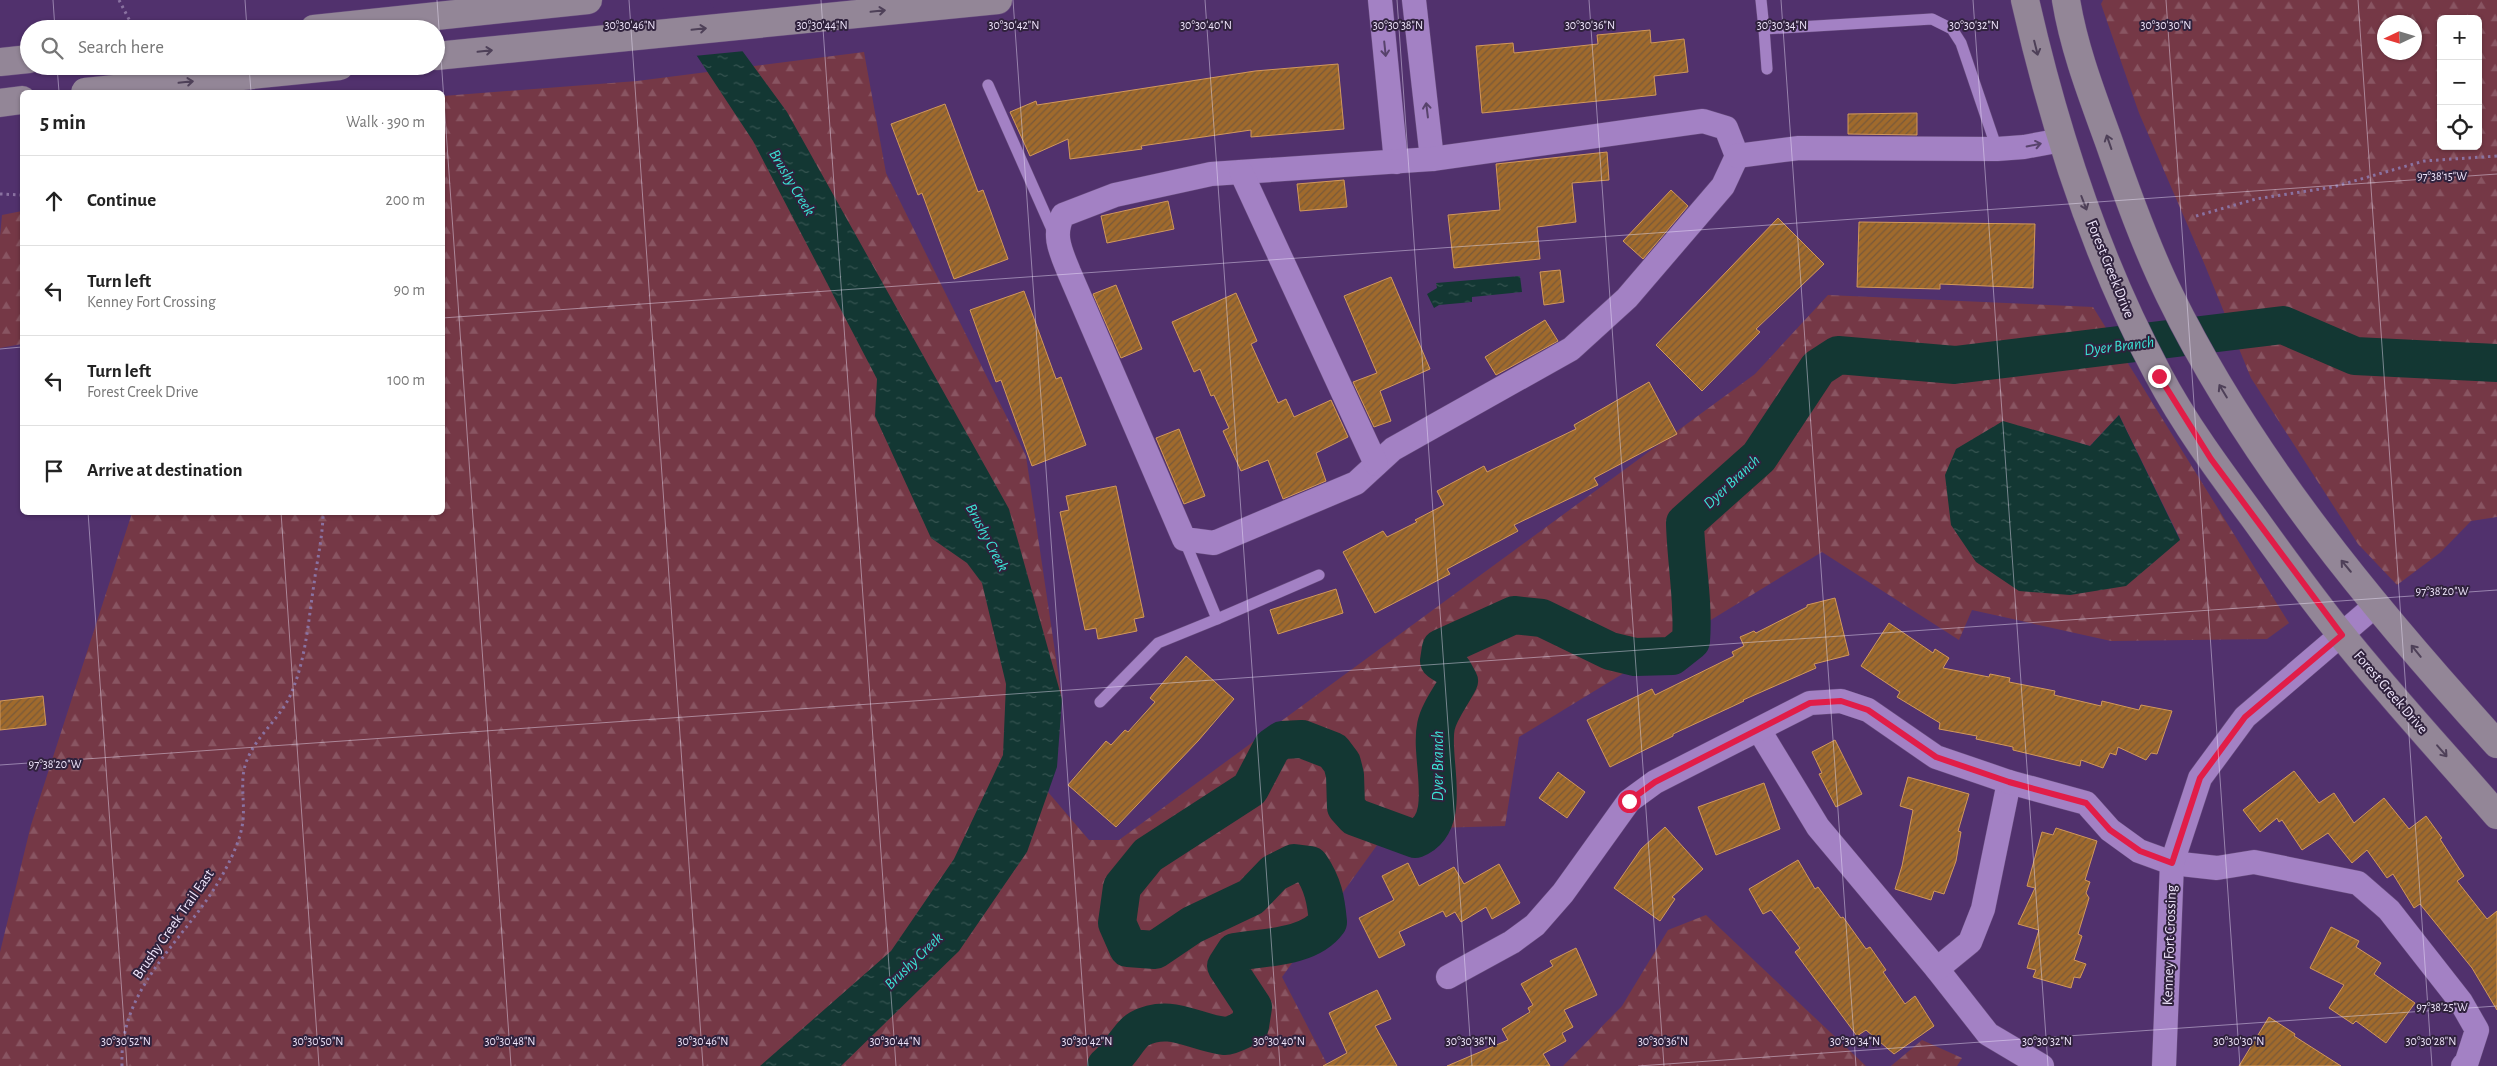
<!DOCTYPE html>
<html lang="en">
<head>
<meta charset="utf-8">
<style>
  :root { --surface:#fff; --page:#f2f2f2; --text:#222; --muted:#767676; --line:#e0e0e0 }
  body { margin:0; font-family:"Alegreya Sans",sans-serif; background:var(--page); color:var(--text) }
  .controls { position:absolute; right:15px; top:15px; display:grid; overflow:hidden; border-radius:8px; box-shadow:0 1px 4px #0004 }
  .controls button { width:45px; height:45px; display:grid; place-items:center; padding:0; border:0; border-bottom:1px solid var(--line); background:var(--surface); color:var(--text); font:25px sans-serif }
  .compass { position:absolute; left:2377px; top:15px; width:45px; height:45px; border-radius:50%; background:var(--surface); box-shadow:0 1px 4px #0004; rotate:266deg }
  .stop { position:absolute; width:15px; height:15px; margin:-11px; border:4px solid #e11d48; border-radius:50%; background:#fff }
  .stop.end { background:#e11d48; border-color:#fff; box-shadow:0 1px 5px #0008 }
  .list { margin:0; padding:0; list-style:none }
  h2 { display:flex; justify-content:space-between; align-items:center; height:65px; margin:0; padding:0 20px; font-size:21px }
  h2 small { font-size:16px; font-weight:400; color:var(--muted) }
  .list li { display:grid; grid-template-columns:32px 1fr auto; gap:15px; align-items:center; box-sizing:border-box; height:90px; padding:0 20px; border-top:1px solid var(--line) }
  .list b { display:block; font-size:19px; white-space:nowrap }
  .list p { margin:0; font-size:16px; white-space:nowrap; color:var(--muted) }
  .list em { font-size:16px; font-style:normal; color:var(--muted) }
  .icon { flex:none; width:28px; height:28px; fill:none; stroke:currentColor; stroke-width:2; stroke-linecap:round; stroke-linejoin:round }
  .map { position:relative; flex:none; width:2497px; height:1066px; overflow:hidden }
  .search { position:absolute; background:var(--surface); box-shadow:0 1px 4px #0004; left:20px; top:20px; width:425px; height:55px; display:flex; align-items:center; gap:12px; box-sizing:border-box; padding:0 18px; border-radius:28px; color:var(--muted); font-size:19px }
  .panel { position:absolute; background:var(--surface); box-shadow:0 1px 4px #0004; left:20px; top:90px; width:425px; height:425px; border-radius:8px }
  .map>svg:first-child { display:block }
  .forest { fill:url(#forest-firs); fill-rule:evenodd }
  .water { fill:url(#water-ripples) }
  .pier { fill:#51316d }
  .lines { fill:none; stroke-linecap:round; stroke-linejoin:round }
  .river { stroke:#133733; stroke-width:38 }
  .building { fill:url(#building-hatch); stroke:#d1985c }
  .lane-casing { stroke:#674c7d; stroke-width:12 }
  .street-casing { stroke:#674c7d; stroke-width:25 }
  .secondary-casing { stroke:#674c7d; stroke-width:29 }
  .path { stroke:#8a72a1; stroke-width:3; stroke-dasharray:2.5 4; stroke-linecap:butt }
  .lane { stroke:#a381c4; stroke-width:11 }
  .street { stroke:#a381c4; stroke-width:24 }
  .secondary { stroke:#938697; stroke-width:28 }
  .secondary-bridge-casing { stroke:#674c7d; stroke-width:29; stroke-linecap:butt }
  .secondary-bridge { stroke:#938697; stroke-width:28 }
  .oneway { stroke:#4e4058 }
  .oneway2 { stroke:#58436c }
  .route { stroke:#e11d48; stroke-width:6 }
  .ticks { fill:none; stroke:#f0e6fc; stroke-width:1; stroke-opacity:0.45 }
  .labels { text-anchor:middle; stroke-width:4; stroke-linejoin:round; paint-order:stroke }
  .street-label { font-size:15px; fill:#f0e6fc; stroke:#30223d }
  .water-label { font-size:16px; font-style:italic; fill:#3be2d4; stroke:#30223d }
  .ticks-label { font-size:12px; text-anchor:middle; fill:#f0e6fc; stroke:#30223d; stroke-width:4; stroke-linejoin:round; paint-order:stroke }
</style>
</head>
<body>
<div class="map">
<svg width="2497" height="1066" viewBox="0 0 2497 1066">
  <defs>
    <pattern id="forest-firs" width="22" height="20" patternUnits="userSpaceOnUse" patternTransform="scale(1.25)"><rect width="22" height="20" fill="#753846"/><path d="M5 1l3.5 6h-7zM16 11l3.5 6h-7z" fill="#895562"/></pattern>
    <pattern id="water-ripples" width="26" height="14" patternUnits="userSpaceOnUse" patternTransform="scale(1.25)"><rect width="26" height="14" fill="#133733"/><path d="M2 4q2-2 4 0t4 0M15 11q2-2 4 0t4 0" fill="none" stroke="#365451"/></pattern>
    <pattern id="building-hatch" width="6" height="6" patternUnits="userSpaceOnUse" patternTransform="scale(1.25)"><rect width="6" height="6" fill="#a06a2c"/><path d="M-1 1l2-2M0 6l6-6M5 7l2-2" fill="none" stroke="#78593a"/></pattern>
  </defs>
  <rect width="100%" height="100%" fill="#51316d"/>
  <!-- forest -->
  <g class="forest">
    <path d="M2103,0h394v517l-26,4 -30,31 -44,33 -39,-41 -107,-166 -47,-115 -65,-150 -38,-109zM2441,19h37v127h-37zM2414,22v30h-30v-30z"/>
    <path d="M864,52l22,121 140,283 36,243 -20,86 47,55h30l636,-466 73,-79 265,12 196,316 -22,16 -156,2 -139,-31 -13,30 -137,-88 -303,185 -14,89 -71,2 -54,13 -98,136 46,89h-1328v-114l31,-127 101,-312 310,-1 1,-416 194,-15zM2119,415l61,124 -18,16 -95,-115 23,6z"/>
    <path d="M22,211v133l-22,4v-112l2,-21z"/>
    <path d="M1706,915l160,151h-303l59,-60 46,-76z"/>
    <path d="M1922,1040l40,18 -5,8h-66z"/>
  </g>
  <!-- water -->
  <g class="water">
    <path d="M660,0h45l82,112 222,397 53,190 -5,68 -30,85 -68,99 -118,115h-81l131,-115 63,-92 49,-104 3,-71 -24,-101 -15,-20 -36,-25 -56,-122 2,-37 -124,-238z"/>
    <path d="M1520,276l2,16 -50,5v5l-33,3 -5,3 -7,-14 10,-6 -1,-5z"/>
    <path d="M2119,415l61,125 -54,46 -56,9 -51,-4 -43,-29 -25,-37 -6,-50 11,-26 47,-28 87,25z"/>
  </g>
  <!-- pier -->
  <path class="pier" d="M658,0h50l37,51 -51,5z"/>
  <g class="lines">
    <!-- river -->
    <path class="river" d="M1106,1066c12,-9 24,-32 33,-37 31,-17 56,4 86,7 7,0 18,-7 25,-10l3,-19 -27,-41 9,-14c30,-5 74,-4 93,-30 -2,-22 -5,-38 -18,-57l-16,-2 -20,10 -23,24 -59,28 -37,25 -27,-2 -11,-25 5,-36 26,-32 102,-66 22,-42 10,-7 20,-1 31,12 9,12 3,12 1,32 9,10 60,22c40,-16 14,-80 21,-113 3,-15 16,-31 23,-45l-6,-11 -14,-9 2,-13 73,-33 28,3 68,33 25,6 37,-1 19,-15c3,-39 -5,-78 -6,-118l74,-66 59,-89 20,-13 117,10 328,-40 72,31 142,7"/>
  </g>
  <!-- building -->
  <g class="building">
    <path d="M1650,30l1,13 33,-4 4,33 -34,4 2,19 -174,18 -6,-67 37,-3 1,10 84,-9 -1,-9z"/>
    <path d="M1338,64l6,65 -93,8v-7l-110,16 1,3 -72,10 -2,-20 -38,17 -20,-44 26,-11 1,4 218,-34z"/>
    <path d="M945,104l33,88 5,-2 25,69 -54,20 -32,-86 -4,2 -27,-71z"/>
    <path d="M1917,113v22l-69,-1v-20z"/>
    <path d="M1607,152l2,28 -37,3 4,39 -39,5 3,32 -86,9 -6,-53 52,-5 -4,-46z"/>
    <path d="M1344,180l3,27 -47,4 -3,-27z"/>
    <path d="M1671,190l17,16 -45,53 -20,-18z"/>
    <path d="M1168,201l6,28 -67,14 -6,-27z"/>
    <path d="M1778,218l46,46 -68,65 4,3 -58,59 -46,-46z"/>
    <path d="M1859,222l176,2 -2,64 -93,-4v5l-83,-2z"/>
    <path d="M1560,270l4,32 -20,3 -4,-33z"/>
    <path d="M1391,277l39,92 -50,22 11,30 -17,6 -21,-45 24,-9 -33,-77z"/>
    <path d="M1116,285l26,64 -21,9 -28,-64z"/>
    <path d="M1024,291l32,88 5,-2 25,68 -54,21 -31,-86 -5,2 -26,-72z"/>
    <path d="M1236,293l21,48 -6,3 27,59 8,-4 8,18 37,-17 17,37 -32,16 10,28 -43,18 -15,-39 -27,11 -18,-40 6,-3 -15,-33 -3,1 -11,-27 -6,3 -22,-50z"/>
    <path d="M1545,320l13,21 -62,34 -11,-18z"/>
    <path d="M1649,382l28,52 -83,44 4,7 -84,40 4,6 -71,38 3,5 -75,39 -32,-61 40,-21 4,6 30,-15 -2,-2 29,-15 -7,-14 47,-25 3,6 89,-43 -2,-4z"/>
    <path d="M1179,429l26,67 -21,8 -28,-66z"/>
    <path d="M1116,486l28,131 -10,2 3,12 -39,8 -2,-11 -11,2 -25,-118 9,-2 -3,-14z"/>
    <path d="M1336,589l7,24 -65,21 -8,-24z"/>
    <path d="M1835,598l14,57 -35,9 2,4 -73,32 1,1 -71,33v2l-63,31 -23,-47 65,-31 3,6 79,-39 -2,-4 12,-6 -4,-9 14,-6 2,2 51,-26v-2z"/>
    <path d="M1889,623l44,30 2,-4 14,9 -6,10 46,9 1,-3 20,4 -1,4 46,9 -1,4 47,11 1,-5 37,9 2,-5 31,6 -15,43 -6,-1 -5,7 -28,-13 -2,8 -6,-2 -7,15 -22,-8 -1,6 -67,-16v-3l-37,-8 1,-3 -38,-7 1,-6 -43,-26 3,-5 -39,-26z"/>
    <path d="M1186,656l48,43 -36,42 -82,86 -48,-42 38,-44 5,4 14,-15 3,2 27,-30 -5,-4 4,-5z"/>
    <path d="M43,696l3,29 -46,5v-29z"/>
    <path d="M1835,740l27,54 -26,13 -17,-33 3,-1 -10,-21z"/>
    <path d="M2294,771l25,32 15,-10 20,30 30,-25 25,31 17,-13 16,22 -2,1 24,37 -7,5 30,38 10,-8v99l-25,-42 -52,-64 -6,4 -21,-34 -6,4 -20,-28 -15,13 -24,-30 -26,17 -20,-30 -3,2 -2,-4 -17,14 -17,-22z"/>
    <path d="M1558,772l27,20 -18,26 -28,-20z"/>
    <path d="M1908,777l61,17 -11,37 3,1 -5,29 -12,33 -10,-3 -3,9 -36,-11 7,-23 11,-56 -13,-4z"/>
    <path d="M1764,783l16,46 -64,26 -18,-48z"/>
    <path d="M1665,827l38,42 -31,28 3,2 -15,22 -46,-33 27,-39z"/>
    <path d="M2056,828l41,13 -12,39 5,2 -4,11 3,5 -11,36 4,2 -8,24 12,4 -6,14 -6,-1 -3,11 -38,-11 3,-7 -9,-2 12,-38 -21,-6 17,-36 -8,-2 15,-54 11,3z"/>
    <path d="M1798,860l17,29 3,-2 23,31 2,-1 23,32 4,-2 16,23 -3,2 22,32 10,-8 19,30 -40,28 -28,-24 -9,6 -62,-84 5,-4 -29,-38 -8,4 -14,-25z"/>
    <path d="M1408,863l11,23 35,-19 10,17 35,-20 21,39 -28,16 -6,-12 -25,15 -6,-10 -9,5 -3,-6 -44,21 6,13 -26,13 -20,-40 35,-18 -12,-24z"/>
    <path d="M2331,927l28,14 -3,6 25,16 -7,11 41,29 -29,40 -30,-22 -3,3 -24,-16 15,-23 -34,-17z"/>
    <path d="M1576,948l21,47 -33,15 9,17 -11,6 4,8 -23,13 7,12h-103l61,-26 -6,-11 28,-17 -2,-4 5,-3 -12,-21 32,-18 -3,-5z"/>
    <path d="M1377,990l14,29 -16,7 22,40h-74l24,-13 -18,-40z"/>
    <path d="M2269,1017l26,17 -1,2 47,30h-102z"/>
  </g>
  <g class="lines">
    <defs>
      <g id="lane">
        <path d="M1761,0l3,29 168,-10 20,10 9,14 36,106"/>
        <path d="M1764,29l3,40"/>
        <path d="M988,85l66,149"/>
        <path d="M1217,619l102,-44"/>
        <path d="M1100,702l58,-59 59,-24 -33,-80"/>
      </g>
      <g id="street">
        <path d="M1380,0l16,162"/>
        <path d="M1414,0l18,159"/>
        <path d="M1703,121l23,7 11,28 -14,30 -96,112 -56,51 -178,100 -37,34 -142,60 -30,-4 -115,-267c-8,-20 -17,-37 -6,-57l52,-20 96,-21 221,-15z"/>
        <path d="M1737,156l62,-8 198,1 27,-2 38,-7"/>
        <path d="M1241,172l135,292"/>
        <path d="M1759,730l59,97 119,142 51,65 54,32"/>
        <path d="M1937,969l33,-27 13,-33 26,-127"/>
        <path d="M1448,977l64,-35 23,-17 28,-32 66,-92 26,-19 155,-79 31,-2 27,9 68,47 73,25 77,21 24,27 29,21 33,12 45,5 37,-6 104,21 31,27 72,92 16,28 -10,31 -4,5"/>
        <path d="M2164,1066l8,-203 28,-85 45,-61 132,-113"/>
      </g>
      <g id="secondary">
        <path d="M2025,0c29,128 71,258 133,374 27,51 62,98 96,144 28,39 56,78 86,115 50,63 105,122 157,182"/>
        <path d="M2066,0c8,49 26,95 43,142 18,52 37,105 61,154 80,164 205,314 327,448"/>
        <path d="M314,29l274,-29"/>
        <path d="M436,56l562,-56"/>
        <path d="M0,62l29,-3"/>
        <path d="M0,103l22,-3"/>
      </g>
    </defs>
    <!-- lane casing -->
    <use href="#lane" class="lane-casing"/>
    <!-- street casing -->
    <use href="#street" class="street-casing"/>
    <!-- secondary casing -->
    <use href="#secondary" class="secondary-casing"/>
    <!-- path -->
    <g class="path">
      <path d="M119,0l15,29"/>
      <path d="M0,194l22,1"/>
      <path d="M2196,216l60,-17 77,-12 91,-26 73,-5"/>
      <path d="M122,1066c-3,-75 55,-119 92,-177 12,-19 27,-47 29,-69 2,-20 -4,-41 4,-60 9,-23 31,-40 42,-62 17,-36 19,-76 25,-114 3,-24 9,-48 9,-72"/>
    </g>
    <!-- lane -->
    <use href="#lane" class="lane"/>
    <!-- street -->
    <use href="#street" class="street"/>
    <!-- secondary -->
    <use href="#secondary" class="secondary"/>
    <defs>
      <path id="secondary-bridge" d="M85,92l255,-26"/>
    </defs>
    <!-- secondary-bridge casing -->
    <use href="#secondary-bridge" class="secondary-bridge-casing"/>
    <!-- secondary-bridge -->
    <use href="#secondary-bridge" class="secondary-bridge"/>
  </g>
  <!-- one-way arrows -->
  <defs><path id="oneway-shaft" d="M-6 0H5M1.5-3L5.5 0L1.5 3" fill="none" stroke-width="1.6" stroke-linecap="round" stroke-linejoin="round" transform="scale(1.25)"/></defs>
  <g class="oneway">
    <use href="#oneway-shaft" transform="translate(878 11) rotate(-6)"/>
    <use href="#oneway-shaft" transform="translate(699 29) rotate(-6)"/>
    <use href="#oneway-shaft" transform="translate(2036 48) rotate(76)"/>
    <use href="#oneway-shaft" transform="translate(485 51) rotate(-6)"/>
    <use href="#oneway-shaft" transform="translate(186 82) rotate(-6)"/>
    <use href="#oneway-shaft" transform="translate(2109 142) rotate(-109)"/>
    <use href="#oneway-shaft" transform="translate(2084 203) rotate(69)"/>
    <use href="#oneway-shaft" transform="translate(2223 391) rotate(-121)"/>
    <use href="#oneway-shaft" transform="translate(2346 566) rotate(-130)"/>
    <use href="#oneway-shaft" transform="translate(2416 651) rotate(-129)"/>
    <use href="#oneway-shaft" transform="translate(2442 751) rotate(49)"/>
  </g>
  <g class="oneway2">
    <use href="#oneway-shaft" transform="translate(1385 49) rotate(84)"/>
    <use href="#oneway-shaft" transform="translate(1427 110) rotate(-97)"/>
    <use href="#oneway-shaft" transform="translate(2034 145) rotate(-12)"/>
  </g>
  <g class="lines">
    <!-- route -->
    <path class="route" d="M1629,801l26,-19 155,-79 31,-2 27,9 68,47 73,25 77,21 24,27 30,21 32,12 28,-85 45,-61 97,-82 -131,-176 -52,-83"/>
  </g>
  <!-- ticks -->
  <path class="ticks" d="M53,0l2,29M245,0l2,29M437,0l74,1066M629,0l74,1066M821,0l75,1066M1013,0l75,1066M1205,0l75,1066M1397,0l75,1066M1589,0l75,1066M1781,0l75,1066M1973,0l75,1066M2166,0l74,1066M2358,0l74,1066M57,66l2,26M249,66l2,26M442,318l2055,-144M0,349l22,-2M88,512l39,554M281,512l38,554M0,765l2497,-175M1638,1066l859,-60"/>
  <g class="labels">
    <!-- street labels -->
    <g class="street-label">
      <text transform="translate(2111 269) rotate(68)" y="5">Forest Creek Drive</text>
      <text transform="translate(2391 692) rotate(49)" y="5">Forest Creek Drive</text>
      <text transform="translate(173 924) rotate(-55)" y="5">Brushy Creek Trail East</text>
      <text transform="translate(2169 945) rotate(-88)" y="5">Kenney Fort Crossing</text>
    </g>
    <!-- water labels -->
    <g class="water-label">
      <text transform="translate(793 182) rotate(59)" y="6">Brushy Creek</text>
      <text transform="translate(2119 345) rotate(-7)" y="6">Dyer Branch</text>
      <text transform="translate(1731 481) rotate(-43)" y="6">Dyer Branch</text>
      <text transform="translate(988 537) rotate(62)" y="6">Brushy Creek</text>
      <text transform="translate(1437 766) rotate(-90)" y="6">Dyer Branch</text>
      <text transform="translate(913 960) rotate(-44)" y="6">Brushy Creek</text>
    </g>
  </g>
  <g class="ticks-label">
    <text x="630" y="29">30°30'46"N</text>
    <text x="822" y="29">30°30'44"N</text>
    <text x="1014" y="29">30°30'42"N</text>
    <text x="1206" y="29">30°30'40"N</text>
    <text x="1398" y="29">30°30'38"N</text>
    <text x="1590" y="29">30°30'36"N</text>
    <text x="1782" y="29">30°30'34"N</text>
    <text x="1974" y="29">30°30'32"N</text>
    <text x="2166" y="29">30°30'30"N</text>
    <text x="2442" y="180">97°38'15"W</text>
    <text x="2442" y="595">97°38'20"W</text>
    <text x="55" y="768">97°38'20"W</text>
    <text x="2442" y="1011">97°38'25"W</text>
    <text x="126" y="1045">30°30'52"N</text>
    <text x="318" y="1045">30°30'50"N</text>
    <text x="510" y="1045">30°30'48"N</text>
    <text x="703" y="1045">30°30'46"N</text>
    <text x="895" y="1045">30°30'44"N</text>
    <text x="1087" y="1045">30°30'42"N</text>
    <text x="1279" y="1045">30°30'40"N</text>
    <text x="1471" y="1045">30°30'38"N</text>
    <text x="1663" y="1045">30°30'36"N</text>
    <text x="1855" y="1045">30°30'34"N</text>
    <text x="2047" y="1045">30°30'32"N</text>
    <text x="2239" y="1045">30°30'30"N</text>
    <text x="2431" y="1045">30°30'28"N</text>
  </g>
</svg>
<div class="controls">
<button>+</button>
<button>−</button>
<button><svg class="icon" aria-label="locate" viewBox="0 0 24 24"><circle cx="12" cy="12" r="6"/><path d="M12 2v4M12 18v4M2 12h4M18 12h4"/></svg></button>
</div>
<svg class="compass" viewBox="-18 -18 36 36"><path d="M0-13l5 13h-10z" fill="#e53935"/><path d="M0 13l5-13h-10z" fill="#767676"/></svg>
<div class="stop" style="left:1629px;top:801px"></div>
<div class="stop end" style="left:2159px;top:376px"></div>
<div class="search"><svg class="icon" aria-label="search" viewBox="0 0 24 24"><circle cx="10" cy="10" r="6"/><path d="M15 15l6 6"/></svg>Search here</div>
<section class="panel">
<h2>5 min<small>Walk · 390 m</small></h2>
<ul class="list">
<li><svg class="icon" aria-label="ahead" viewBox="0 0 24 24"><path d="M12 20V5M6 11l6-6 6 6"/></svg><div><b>Continue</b></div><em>200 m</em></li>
<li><svg class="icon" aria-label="left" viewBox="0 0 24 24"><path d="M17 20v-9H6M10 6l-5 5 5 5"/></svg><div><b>Turn left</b><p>Kenney Fort Crossing</p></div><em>90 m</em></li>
<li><svg class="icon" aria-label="left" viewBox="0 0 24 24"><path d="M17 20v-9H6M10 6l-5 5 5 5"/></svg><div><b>Turn left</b><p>Forest Creek Drive</p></div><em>100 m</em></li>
<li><svg class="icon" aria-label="arrive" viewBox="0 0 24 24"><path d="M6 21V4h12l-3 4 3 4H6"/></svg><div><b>Arrive at destination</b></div></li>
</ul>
</section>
</div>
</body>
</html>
